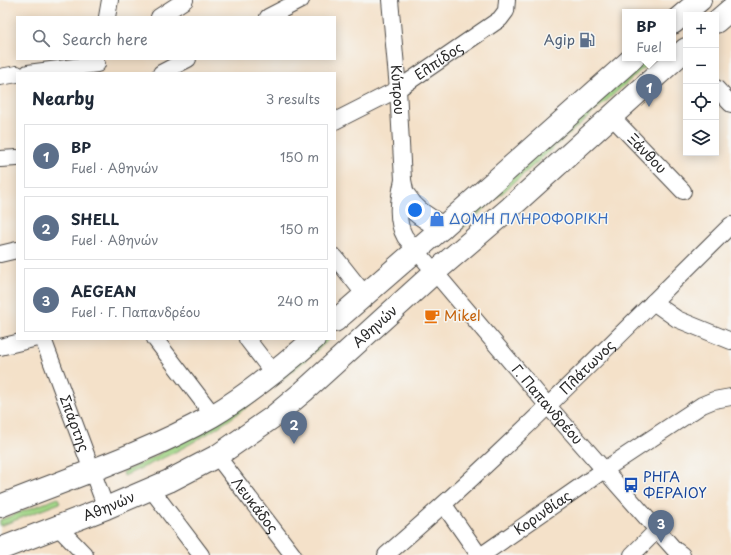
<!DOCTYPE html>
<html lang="en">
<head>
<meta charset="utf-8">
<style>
  :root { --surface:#fff; --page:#f6f6f7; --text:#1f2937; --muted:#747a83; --line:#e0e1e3; --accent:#c8321e }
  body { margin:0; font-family:"Playpen Sans",sans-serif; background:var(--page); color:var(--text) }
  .controls { position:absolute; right:12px; top:12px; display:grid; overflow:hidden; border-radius:0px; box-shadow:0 2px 10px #0003 }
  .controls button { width:36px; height:36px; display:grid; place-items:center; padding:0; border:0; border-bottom:1px solid var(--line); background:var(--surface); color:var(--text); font:20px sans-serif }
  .you { position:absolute; left:415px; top:210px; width:14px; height:14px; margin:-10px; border:3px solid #fff; border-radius:50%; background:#1a73e8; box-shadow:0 0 0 6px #1a73e833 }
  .badge { display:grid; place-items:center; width:26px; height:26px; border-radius:50%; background:var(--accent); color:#fff; font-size:13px; font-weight:700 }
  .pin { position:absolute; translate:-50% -33px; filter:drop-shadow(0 1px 2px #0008) }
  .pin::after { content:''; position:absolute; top:21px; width:14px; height:12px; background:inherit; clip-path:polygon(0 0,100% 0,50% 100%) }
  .popup { position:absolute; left:622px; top:9px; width:54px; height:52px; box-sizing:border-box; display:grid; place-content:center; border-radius:0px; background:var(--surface); filter:drop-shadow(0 1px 3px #0005); font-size:13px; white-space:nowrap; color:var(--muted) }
  .popup b { font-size:15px; color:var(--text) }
  .popup::after { content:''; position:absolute; left:50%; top:100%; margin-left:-8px; border:8px solid transparent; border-top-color:var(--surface) }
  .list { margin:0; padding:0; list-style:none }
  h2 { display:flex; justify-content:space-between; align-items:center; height:52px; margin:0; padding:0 16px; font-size:17px }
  h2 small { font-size:13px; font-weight:400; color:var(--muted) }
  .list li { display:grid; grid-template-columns:26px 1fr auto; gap:12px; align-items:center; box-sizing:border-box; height:64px; margin:0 8px 8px; padding:0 8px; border:1px solid var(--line); border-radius:0px }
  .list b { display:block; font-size:15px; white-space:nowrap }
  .list p { margin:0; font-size:13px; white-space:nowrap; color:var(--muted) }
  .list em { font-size:13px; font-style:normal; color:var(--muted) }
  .icon { flex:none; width:22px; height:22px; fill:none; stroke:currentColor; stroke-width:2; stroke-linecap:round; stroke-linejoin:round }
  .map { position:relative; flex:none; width:731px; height:555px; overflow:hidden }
  .search { position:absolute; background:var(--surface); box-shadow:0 2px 10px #0003; left:16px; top:16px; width:320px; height:44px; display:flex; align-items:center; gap:10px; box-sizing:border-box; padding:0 14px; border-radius:0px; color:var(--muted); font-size:15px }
  .panel { position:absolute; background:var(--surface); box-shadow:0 2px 10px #0003; left:16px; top:72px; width:320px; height:268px; border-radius:0px }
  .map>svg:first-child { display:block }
  .green { fill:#9fd383; stroke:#657f57 }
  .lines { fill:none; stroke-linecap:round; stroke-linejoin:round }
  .minor-casing { stroke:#494643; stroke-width:18 }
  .highway-casing { stroke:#494643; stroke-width:24 }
  .minor { stroke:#fff; stroke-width:16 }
  .highway { stroke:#fff; stroke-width:22 }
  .labels { text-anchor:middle; stroke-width:3; stroke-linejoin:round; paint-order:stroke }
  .service-label { font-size:14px; fill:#4e5e75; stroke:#f6f6f2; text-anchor:end }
  .street-label { font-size:14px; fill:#2b2b2b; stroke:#f6f6f2 }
  .shop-label { font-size:14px; fill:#366cbe; stroke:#f6f6f2; text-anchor:start }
  .food-label { font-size:14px; fill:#c56008; stroke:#f6f6f2; text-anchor:start }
  .transit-label { font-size:14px; fill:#164399; stroke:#f6f6f2; text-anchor:start }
</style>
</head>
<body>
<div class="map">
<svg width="731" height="555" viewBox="0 0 731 555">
  <rect width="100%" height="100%" fill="#f6f6f2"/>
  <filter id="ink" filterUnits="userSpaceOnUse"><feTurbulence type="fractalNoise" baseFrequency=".025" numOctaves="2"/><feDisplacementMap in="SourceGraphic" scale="8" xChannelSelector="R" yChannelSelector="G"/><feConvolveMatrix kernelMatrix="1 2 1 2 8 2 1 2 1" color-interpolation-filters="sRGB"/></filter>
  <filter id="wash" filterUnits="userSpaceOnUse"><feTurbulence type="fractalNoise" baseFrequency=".012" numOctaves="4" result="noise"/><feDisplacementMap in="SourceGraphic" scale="16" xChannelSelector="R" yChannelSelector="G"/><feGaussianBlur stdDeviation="0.9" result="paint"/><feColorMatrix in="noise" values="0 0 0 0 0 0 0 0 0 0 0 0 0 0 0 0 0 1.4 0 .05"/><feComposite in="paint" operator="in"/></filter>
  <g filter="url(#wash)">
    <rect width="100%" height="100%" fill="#f4e1c9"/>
    <!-- green -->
    <g class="green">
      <path d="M639,58h16l-199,176 -3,-2z"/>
      <path d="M322,339h8c-44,38 -89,77 -140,105 -21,12 -44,22 -66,32l-1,-4 33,-16z"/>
      <path d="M58,498l2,5 -60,23v-6z"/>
    </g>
  </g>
  <g filter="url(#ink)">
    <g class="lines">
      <defs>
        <g id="minor">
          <path id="s1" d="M390,0l8,89 5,91 2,10"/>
          <path d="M107,17l3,-17"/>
          <path d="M159,17l26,-17"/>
          <path d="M268,17l33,-17"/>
          <path d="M28,73l69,-9"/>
          <path d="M161,73l27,-14"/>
          <path d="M0,77l17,-3"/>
          <path d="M716,88l15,16"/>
          <path id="s2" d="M611,116l72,75"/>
          <path id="s3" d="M335,121l63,-32 102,-70 6,-8 1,-11"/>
          <path d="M0,159l17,-1"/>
          <path id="s4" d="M403,180c-4,18 -8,40 2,57l143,169 111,126 15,17 8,6"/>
          <path d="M0,254l17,-4"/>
          <path d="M335,257l30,38"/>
          <path d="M653,302l24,17 54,22"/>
          <path id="s5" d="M43,339l63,169"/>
          <path d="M155,339l58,76"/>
          <path d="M247,339l27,35"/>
          <path d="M0,347l33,-8"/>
          <path id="s6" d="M217,456l76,99"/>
          <path d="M151,489l50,66"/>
          <path d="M444,505l35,50"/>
          <path d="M58,527l27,28"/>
          <path id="s7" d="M386,555c121,-104 232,-219 345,-330"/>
          <path id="s8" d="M482,555l122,-85 98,-65 12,-5 17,-3"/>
          <path d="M632,555l25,-25"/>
        </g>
        <g id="highway">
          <path d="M716,22l15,-13"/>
          <path d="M673,23l27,-23"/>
          <path d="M406,198c11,17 21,19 36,30"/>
          <path d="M335,321l107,-93 191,-170"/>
          <path d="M0,506c70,-28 147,-53 212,-90 37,-22 70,-49 102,-77"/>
          <path id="s9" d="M0,549l106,-41 63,-27 48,-25 56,-39 31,-26 131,-119 76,-65 175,-158"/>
        </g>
      </defs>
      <!-- minor casing -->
      <use href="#minor" class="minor-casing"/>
      <!-- highway casing -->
      <use href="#highway" class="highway-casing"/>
      <!-- minor -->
      <use href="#minor" class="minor"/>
      <!-- highway -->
      <use href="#highway" class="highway"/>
    </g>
  </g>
  <!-- icons -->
  <defs>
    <symbol id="fuel-bare" viewBox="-9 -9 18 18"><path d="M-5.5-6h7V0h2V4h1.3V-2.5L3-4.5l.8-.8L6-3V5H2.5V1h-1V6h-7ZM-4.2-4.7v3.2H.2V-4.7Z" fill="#5c6f8a" stroke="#f6f6f2" stroke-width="2.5" paint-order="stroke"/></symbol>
    <symbol id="shop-bare" viewBox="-9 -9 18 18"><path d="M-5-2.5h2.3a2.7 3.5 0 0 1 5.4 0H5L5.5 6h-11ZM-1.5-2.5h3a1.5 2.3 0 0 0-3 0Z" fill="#3f7fe0" stroke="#f6f6f2" stroke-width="2.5" paint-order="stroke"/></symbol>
    <symbol id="cafe-bare" viewBox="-9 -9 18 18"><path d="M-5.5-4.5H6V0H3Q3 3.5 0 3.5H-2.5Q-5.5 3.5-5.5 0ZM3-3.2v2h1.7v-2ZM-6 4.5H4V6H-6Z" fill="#e8710a" stroke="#f6f6f2" stroke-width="2.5" paint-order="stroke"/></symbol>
    <symbol id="bus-bare" viewBox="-9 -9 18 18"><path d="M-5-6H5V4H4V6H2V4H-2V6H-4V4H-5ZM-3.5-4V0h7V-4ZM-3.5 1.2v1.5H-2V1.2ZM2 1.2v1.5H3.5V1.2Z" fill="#1a4fb4" stroke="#f6f6f2" stroke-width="2.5" paint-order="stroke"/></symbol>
  </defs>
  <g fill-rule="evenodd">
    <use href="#fuel-bare" x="576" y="29" width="22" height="22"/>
    <use href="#shop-bare" x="426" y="208" width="22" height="22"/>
    <use href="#cafe-bare" x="421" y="305" width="22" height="22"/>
    <use href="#bus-bare" x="620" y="474" width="22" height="22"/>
  </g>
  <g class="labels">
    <!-- service labels -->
    <g class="service-label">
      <text x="575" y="45">Agip</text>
    </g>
    <!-- street labels -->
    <g class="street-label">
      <text dy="5" stroke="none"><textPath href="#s3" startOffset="120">Ελπίδος</textPath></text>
      <text dy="5" stroke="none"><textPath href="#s1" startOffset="90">Κύπρου</textPath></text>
      <text dy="5" stroke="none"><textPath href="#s2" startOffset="52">Ξάνθου</textPath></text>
      <text dy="5" stroke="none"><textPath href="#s9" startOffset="441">Αθηνών</textPath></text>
      <text dy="5" stroke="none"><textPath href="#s7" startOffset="275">Πλάτωνος</textPath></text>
      <text dy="5" stroke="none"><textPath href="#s4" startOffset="278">Γ. Παπανδρέου</textPath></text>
      <text dy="5" stroke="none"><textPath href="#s5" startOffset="90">Σπάρτης</textPath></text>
      <text dy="5" stroke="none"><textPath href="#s6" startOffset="62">Λευκάδος</textPath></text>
      <text dy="5" stroke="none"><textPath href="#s9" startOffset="117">Αθηνών</textPath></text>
      <text dy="5" stroke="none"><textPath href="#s8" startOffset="74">Κορινθίας</textPath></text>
    </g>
    <!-- shop labels -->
    <g class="shop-label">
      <text x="449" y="224">ΔΟΜΗ ΠΛΗΡΟΦΟΡΙΚΗ</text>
    </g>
    <!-- food labels -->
    <g class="food-label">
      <text x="444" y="321">Mikel</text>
    </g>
    <!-- transit labels -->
    <g class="transit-label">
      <text x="643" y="482">ΡΗΓΑ<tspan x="643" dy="16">ΦΕΡΑΙΟΥ</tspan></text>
    </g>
  </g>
</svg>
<div class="controls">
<button>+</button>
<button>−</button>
<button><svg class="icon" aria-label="locate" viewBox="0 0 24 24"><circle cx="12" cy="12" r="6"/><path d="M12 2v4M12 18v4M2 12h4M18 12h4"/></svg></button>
<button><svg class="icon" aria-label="layers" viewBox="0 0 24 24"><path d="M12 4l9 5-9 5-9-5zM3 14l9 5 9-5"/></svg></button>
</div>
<div class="you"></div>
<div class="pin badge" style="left:649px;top:107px;background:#5c6f8a">1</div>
<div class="popup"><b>BP</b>Fuel</div>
<div class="pin badge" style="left:294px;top:444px;background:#5c6f8a">2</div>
<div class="pin badge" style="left:661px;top:543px;background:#5c6f8a">3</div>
<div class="search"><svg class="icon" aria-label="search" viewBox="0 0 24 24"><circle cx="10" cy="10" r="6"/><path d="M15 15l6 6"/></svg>Search here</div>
<section class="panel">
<h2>Nearby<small>3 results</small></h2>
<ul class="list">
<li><span class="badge" style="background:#5c6f8a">1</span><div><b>BP</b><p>Fuel · Αθηνών</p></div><em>150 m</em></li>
<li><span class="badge" style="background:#5c6f8a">2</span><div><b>SHELL</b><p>Fuel · Αθηνών</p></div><em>150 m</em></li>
<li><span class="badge" style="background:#5c6f8a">3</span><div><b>AEGEAN</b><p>Fuel · Γ. Παπανδρέου</p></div><em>240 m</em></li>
</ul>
</section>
</div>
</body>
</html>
